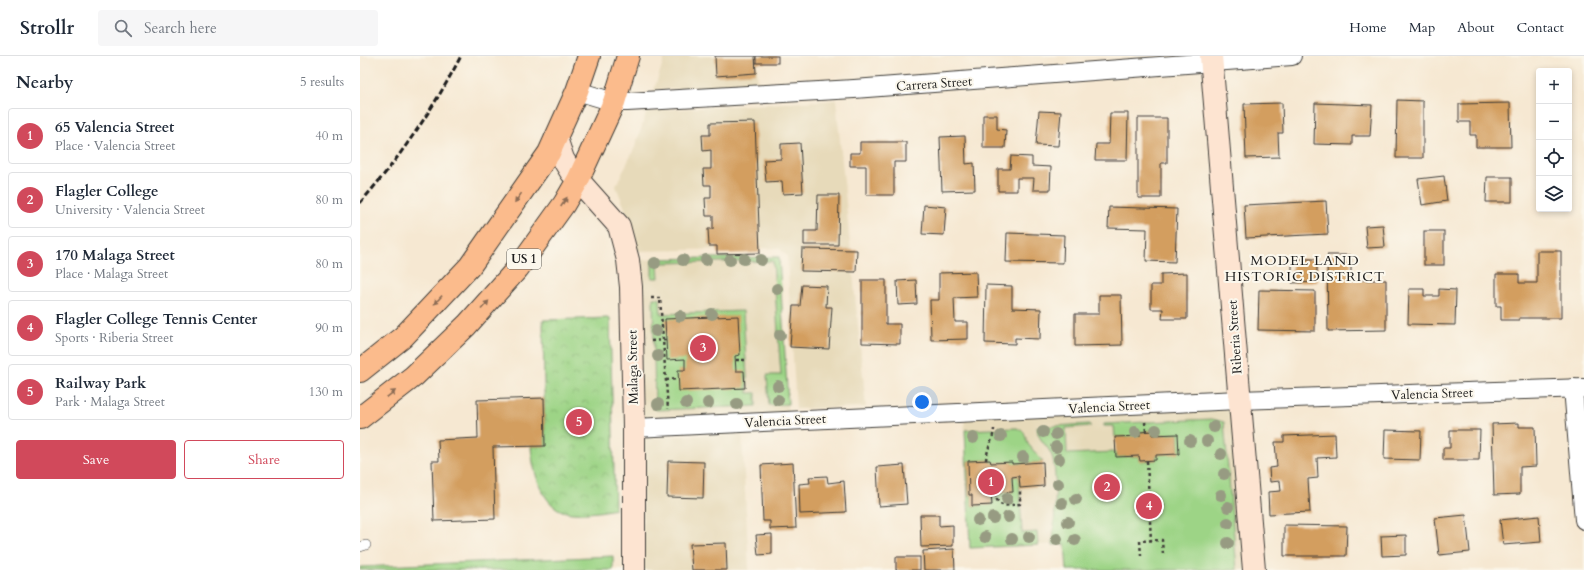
<!DOCTYPE html>
<html lang="en">
<head>
<meta charset="utf-8">
<style>
  :root { --surface:#fff; --page:#f6f6f7; --text:#1f2937; --muted:#747a83; --line:#e0e1e3; --accent:#d1495b }
  body { margin:0; font-family:Cardo,serif; background:var(--page); color:var(--text) }
  .controls { position:absolute; right:12px; top:12px; display:grid; overflow:hidden; border-radius:4px; box-shadow:0 2px 6px #0003 }
  .controls button { width:36px; height:36px; display:grid; place-items:center; padding:0; border:0; border-bottom:1px solid var(--line); background:var(--surface); color:var(--text); font:20px sans-serif }
  .you { position:absolute; left:562px; top:346px; width:14px; height:14px; margin:-10px; border:3px solid #fff; border-radius:50%; background:#1a73e8; box-shadow:0 0 0 6px #1a73e833 }
  .badge { display:grid; place-items:center; width:26px; height:26px; border-radius:50%; background:var(--accent); color:#fff; font-size:13px; font-weight:700 }
  .pin { position:absolute; translate:-50% -50%; border:2px solid #fff; box-shadow:0 1px 4px #0006 }
  .list { margin:0; padding:0; list-style:none }
  h2 { display:flex; justify-content:space-between; align-items:center; height:52px; margin:0; padding:0 16px; font-size:17px }
  h2 small { font-size:13px; font-weight:400; color:var(--muted) }
  .list li { display:grid; grid-template-columns:26px 1fr auto; gap:12px; align-items:center; box-sizing:border-box; height:56px; margin:0 8px 8px; padding:0 8px; border:1px solid var(--line); border-radius:4px }
  .list b { display:block; font-size:15px; white-space:nowrap }
  .list p { margin:0; font-size:13px; white-space:nowrap; color:var(--muted) }
  .list em { font-size:13px; font-style:normal; color:var(--muted) }
  .actions { display:flex; gap:8px; padding:12px 16px }
  .actions a { flex:1; padding:9px 0; border:1px solid var(--accent); border-radius:4px; text-align:center; font-size:14px; color:var(--accent) }
  .actions .main { background:var(--accent); color:#fff }
  .icon { flex:none; width:22px; height:22px; fill:none; stroke:currentColor; stroke-width:2; stroke-linecap:round; stroke-linejoin:round }
  .map { position:relative; flex:none; width:1224px; height:514px; overflow:hidden }
  header { display:flex; align-items:center; gap:24px; box-sizing:border-box; height:56px; padding:0 20px; background:var(--surface); border-bottom:1px solid var(--line) }
  header strong { font-size:19px }
  nav { display:flex; gap:22px; margin-inline-start:auto; font-size:14px }
  .search { width:280px; height:36px; background:var(--page); display:flex; align-items:center; gap:10px; box-sizing:border-box; padding:0 14px; border-radius:4px; color:var(--muted); font-size:15px }
  main { display:flex }
  aside { flex:1; background:var(--surface) }
  .map>svg:first-child { display:block }
  .built { fill:#e7daba }
  .grass { fill:#9dd486; stroke:#5c7851 }
  .park { fill:url(#park-crowns); stroke:#5c7851 }
  .building { fill:#d39e5e }
  .lines { fill:none; stroke-linecap:round; stroke-linejoin:round }
  .lane-casing { stroke:#3d3b37; stroke-width:10 }
  .street-casing { stroke:#3d3b37; stroke-width:20 }
  .secondary-casing { stroke:#3d3b37; stroke-width:24 }
  .highway-casing { stroke:#3d3b37; stroke-width:24 }
  .path { stroke:#3d3b37; stroke-width:2.5; stroke-dasharray:3 3; stroke-linecap:butt }
  .lane { stroke:#fff; stroke-width:9 }
  .street { stroke:#fff; stroke-width:18 }
  .secondary { stroke:#fde4d1; stroke-width:22 }
  .highway { stroke:#fbbb8c; stroke-width:22 }
  .rail { stroke:#1c1c1c; stroke-width:3; stroke-dasharray:6 3; stroke-linecap:butt }
  .tree { fill:#979b82 }
  .oneway { fill:#8c6c54 }
  .labels { text-anchor:middle; stroke-width:4; stroke-linejoin:round; paint-order:stroke }
  .shield { fill:#fbf7ec; stroke:#5f5e5a; stroke-width:1 }
  .shield-label { font-size:12px; font-weight:bold; fill:#1c1c1c }
  .street-label { font-size:13px; fill:#1c1c1c; stroke:#fbf7ec }
  .neighbourhood-label { font-size:14px; letter-spacing:1px; fill:#1c1c1c; stroke:#fbf7ec }
</style>
</head>
<body>
<header>
<strong>Strollr</strong>
<div class="search"><svg class="icon" aria-label="search" viewBox="0 0 24 24"><circle cx="10" cy="10" r="6"/><path d="M15 15l6 6"/></svg>Search here</div>
<nav><a>Home</a><a>Map</a><a>About</a><a>Contact</a></nav>
</header>
<main>
<aside>
<h2>Nearby<small>5 results</small></h2>
<ul class="list">
<li><span class="badge">1</span><div><b>65 Valencia Street</b><p>Place · Valencia Street</p></div><em>40 m</em></li>
<li><span class="badge">2</span><div><b>Flagler College</b><p>University · Valencia Street</p></div><em>80 m</em></li>
<li><span class="badge">3</span><div><b>170 Malaga Street</b><p>Place · Malaga Street</p></div><em>80 m</em></li>
<li><span class="badge">4</span><div><b>Flagler College Tennis Center</b><p>Sports · Riberia Street</p></div><em>90 m</em></li>
<li><span class="badge">5</span><div><b>Railway Park</b><p>Park · Malaga Street</p></div><em>130 m</em></li>
</ul>
<div class="actions"><a class="main">Save</a><a>Share</a></div>
</aside>
<div class="map">
<svg width="1224" height="514" viewBox="0 0 1224 514">
  <defs>
    <pattern id="park-crowns" width="20" height="18" patternUnits="userSpaceOnUse"><rect width="20" height="18" fill="#9dd486"/><path d="M2 6a3 3 0 1 1 6 0M12 15a3 3 0 1 1 6 0" fill="none" stroke="#87b573"/></pattern>
  </defs>
  <rect width="100%" height="100%" fill="#fbf7ec"/>
  <filter id="ink" filterUnits="userSpaceOnUse"><feTurbulence type="fractalNoise" baseFrequency=".025" numOctaves="2"/><feDisplacementMap in="SourceGraphic" scale="8" xChannelSelector="R" yChannelSelector="G"/><feConvolveMatrix kernelMatrix="1 2 1 2 8 2 1 2 1" color-interpolation-filters="sRGB"/></filter>
  <filter id="wash" filterUnits="userSpaceOnUse"><feTurbulence type="fractalNoise" baseFrequency=".012" numOctaves="4" result="noise"/><feDisplacementMap in="SourceGraphic" scale="16" xChannelSelector="R" yChannelSelector="G"/><feGaussianBlur stdDeviation="0.9" result="paint"/><feColorMatrix in="noise" values="0 0 0 0 0 0 0 0 0 0 0 0 0 0 0 0 0 1.4 0 .05"/><feComposite in="paint" operator="in"/></filter>
  <g filter="url(#wash)">
    <rect width="100%" height="100%" fill="#f6e8d2"/>
    <!-- built -->
    <g class="built">
      <path d="M305,0h91l2,28 -104,6z"/>
      <path d="M476,44l30,307 -70,2 -9,-153 -8,-8 -143,3 -8,-26v-9l-12,-30 19,-39 12,-36z"/>
      <path d="M419,201l9,163 -154,8 -6,-168z"/>
      <path d="M879,344l15,170h-187l-2,-26 -95,4 -6,-135z"/>
      <path d="M382,377l7,137h-106v-132z"/>
    </g>
    <!-- grass -->
    <g class="grass">
      <path d="M419,201l9,147 -19,1 -2,-30h14l-8,-114 -115,2 1,15h-7v-19z"/>
      <path d="M293,242h7l1,16 82,-3 5,82h8v13l-100,4 -1,-2z"/>
      <path d="M852,363l12,3 13,148h-170l-2,-26 -12,1c1,-28 5,-59 0,-86 -4,-15 -15,-16 -16,-32l52,-3 2,2 -25,2 1,26 48,-2 1,5 23,-1 1,5 16,-1v-5l23,-2 -1,-19 -26,1v-4l-12,1v4l-25,1 -1,-11h-10v-2z"/>
      <path d="M657,372l7,4 4,12 15,18 -31,2 -1,-2 -20,1 -1,-3 -22,1 1,34h3v11l20,-1 -1,-12 22,-1 -1,-15 7,-1 3,57 15,-1 1,13 -68,3 -5,-118z"/>
      <path d="M253,500v14h-253v-3z"/>
    </g>
    <!-- park -->
    <path class="park" d="M250,262l5,191c-11,3 -38,6 -49,3 -25,-5 -34,-45 -35,-66h14l-2,-126z"/>
    <g id="blocks">
      <!-- building -->
      <g class="building">
        <path d="M355,0h40l1,17 -40,3z"/>
        <rect x="396" y="0" width="22" height="7"/>
        <path d="M1037,44l26,1v57h-27z"/>
        <path d="M922,47l1,30h-5l1,24 -33,1 -2,-54z"/>
        <path d="M955,47l57,2 -2,31h-18v9l-38,-1z"/>
        <path d="M1150,47l1,44h-35v-12h-6v-13h-11v-18z"/>
        <path d="M679,55l22,1 -3,34 -22,-1z"/>
        <path d="M750,57h18l-1,47h-32l1,-16h13z"/>
        <path d="M623,59h14v14l9,1 -1,18h-22z"/>
        <path d="M778,62h29v45h-6v35h-23z"/>
        <path d="M395,66l5,131 -43,1v-8h-8l-1,-17h5v-13h-7l-1,-18h6v-13h-7l-1,-16h8v-19l-8,1 -1,-16h8v-12z"/>
        <path d="M605,80l1,28 8,-1 1,27 -33,1 -2,-54z"/>
        <path d="M500,86h46v20h-12v33h-28v-29h-16v-13h10z"/>
        <path d="M440,87l3,50 -20,1 -1,-13 -16,1 -2,-22 17,-1v-15z"/>
        <path d="M651,100l21,1v9l19,1 -1,23h-17l1,-12h-17v13h-19v-22h12z"/>
        <path d="M1084,120l3,25 -25,4 -4,-26z"/>
        <path d="M1127,121h25v25h-26z"/>
        <path d="M458,139h21l-1,50h-34v-14h13z"/>
        <path d="M966,145l2,33 -82,4 -2,-33z"/>
        <path d="M564,149l22,2 -2,28 -22,-1z"/>
        <path d="M749,151l68,2 -2,53 -29,-1 1,-32 -39,-1z"/>
        <path d="M1023,169l2,22 -18,1 -2,-22z"/>
        <rect x="1064" y="175" width="20" height="34"/>
        <path d="M647,177l57,2 -1,28 -57,-1z"/>
        <path d="M442,193l55,1 -1,22 -55,-1z"/>
        <path d="M1177,195h24v67h-42v2h-18v-14h-5v-32h23v9h18z"/>
        <path d="M967,199h24v25h35v50l-58,1z"/>
        <path d="M932,203h25v23l-25,1z"/>
        <path d="M616,216l1,25 -23,1 1,24h13v17l-37,1 -1,-40h9v-27z"/>
        <path d="M827,217v46h-25l1,-10h-12v-24h10v-11z"/>
        <path d="M502,224h24v44h14v20l-38,-1z"/>
        <path d="M556,224l1,24 -19,1 -1,-24z"/>
        <path d="M442,229l25,1 -1,21h6l-3,42 -39,-2 3,-41h7z"/>
        <path d="M626,229l26,1v22l29,1 -1,30 -25,-1v6l-30,-1z"/>
        <path d="M1049,233h15v7h15v-7l17,1 -1,35 -47,-1z"/>
        <path d="M899,234l56,1v40l-57,-1z"/>
        <path d="M739,239h22l1,50 -47,1v-32h24z"/>
        <path d="M378,260l2,39 -5,1 1,15h8l1,17 -66,3 -1,-21h7v-11l-18,1 -2,-41z"/>
        <path d="M184,342l1,48 -52,1 2,72 -61,2 -2,-60h7l-1,-21 40,-2 -1,-38z"/>
        <path d="M1159,367v4h16l1,39 -16,1v27l-26,1 -2,-71z"/>
        <path d="M1025,374l36,1 -1,29 -36,-1z"/>
        <path d="M1090,374h30l-1,30h-36v-12h7z"/>
        <path d="M792,375v4l26,-1 1,20 -23,1v5l-16,1 -1,-5 -23,1 -1,-20 25,-1v-4z"/>
        <path d="M975,378l1,23 -19,1 1,20 -10,1 2,33 -41,2 -1,-22 13,-1 -1,-10 -10,1 -1,-14 8,-1 -2,-25h9v-6z"/>
        <path d="M630,404l1,3 21,-1v2l31,-2 1,24 -24,2 -1,-12 -7,1 1,15 -22,1 1,12 -20,1v-11h-3l-1,-34z"/>
        <path d="M308,405l36,1 -1,36 -36,-1z"/>
        <path d="M433,407l3,65 -26,1v-8h-7l-2,-56z"/>
        <path d="M544,409l3,39 -28,2 -2,-39z"/>
        <path d="M467,420l1,7 16,-2 2,31 -46,2 -1,-30 11,-1 -1,-6z"/>
        <path d="M560,459h19v11l14,-1v21l-32,1z"/>
        <path d="M1106,459l4,37 -31,3 -4,-37z"/>
        <path d="M1179,460l2,26 -38,3 -3,-25z"/>
        <path d="M924,469l63,1 -1,30h-62z"/>
        <path d="M412,478v20l-14,1 -2,-20z"/>
        <path d="M1046,479v20l-24,1 -1,-20z"/>
        <path d="M366,487l1,27h-35l-2,-26z"/>
        <path d="M594,493l1,21h-31l-1,-19z"/>
        <rect x="536" y="501" width="24" height="13"/>
      </g>
    </g>
  </g>
  <g filter="url(#ink)">
    <use href="#blocks" fill-opacity="0" stroke="#3d3b37" stroke-width="1"/>
    <g class="lines">
      <defs>
        <path id="lane" d="M0,491l6,-2"/>
        <g id="street">
          <path d="M217,35l37,11h13l227,-13 438,-33"/>
          <path d="M1213,332l11,132"/>
          <path d="M274,372l605,-28 345,-12"/>
        </g>
        <g id="secondary">
          <path d="M851,0l43,514"/>
          <path d="M196,82l7,21 8,13 48,54 9,34 3,27 3,141v142"/>
        </g>
        <g id="highway">
          <path d="M0,315l43,-34 67,-71 79,-113 28,-62 12,-35"/>
          <path d="M0,362l54,-42 53,-51 51,-57 46,-64 14,-24 36,-78 14,-46"/>
        </g>
      </defs>
      <!-- lane casing -->
      <use href="#lane" class="lane-casing"/>
      <!-- street casing -->
      <use href="#street" class="street-casing"/>
      <!-- secondary casing -->
      <use href="#secondary" class="secondary-casing"/>
      <!-- highway casing -->
      <use href="#highway" class="highway-casing"/>
      <!-- path -->
      <g class="path">
        <path d="M291,242h9l8,111"/>
        <path d="M291,285l15,-1"/>
        <path d="M376,304h10"/>
        <path d="M306,324l12,-1"/>
        <path d="M785,366l1,9"/>
        <path d="M626,404c1,-11 7,-20 8,-31"/>
        <path d="M787,405l4,80"/>
        <path d="M635,437c3,17 12,12 25,11v-13"/>
        <path d="M774,450l31,-1"/>
        <path d="M781,500l-1,-15 22,-1 1,15"/>
      </g>
      <!-- lane -->
      <use href="#lane" class="lane"/>
      <!-- street -->
      <use href="#street" class="street"/>
      <!-- secondary -->
      <use href="#secondary" class="secondary"/>
      <!-- highway -->
      <use href="#highway" class="highway"/>
      <!-- rail -->
      <path class="rail" d="M0,147c39,-44 74,-95 101,-147"/>
    </g>
    <!-- trees -->
    <g class="tree">
      <circle cx="384" cy="203" r="6"/>
      <circle cx="323" cy="204" r="6"/>
      <circle cx="346" cy="204" r="6"/>
      <circle cx="370" cy="204" r="6"/>
      <circle cx="401" cy="204" r="6"/>
      <circle cx="295" cy="207" r="6"/>
      <circle cx="417" cy="233" r="6"/>
      <circle cx="352" cy="258" r="6"/>
      <circle cx="320" cy="260" r="6"/>
      <circle cx="296" cy="275" r="6"/>
      <circle cx="420" cy="279" r="6"/>
      <circle cx="298" cy="300" r="6"/>
      <circle cx="418" cy="330" r="6"/>
      <circle cx="418" cy="344" r="6"/>
      <circle cx="326" cy="347" r="6"/>
      <circle cx="348" cy="347" r="6"/>
      <circle cx="298" cy="348" r="6"/>
      <circle cx="377" cy="348" r="6"/>
      <circle cx="854" cy="371" r="6"/>
      <circle cx="796" cy="374" r="6"/>
      <circle cx="683" cy="376" r="6"/>
      <circle cx="775" cy="376" r="6"/>
      <circle cx="696" cy="378" r="6"/>
      <circle cx="641" cy="380" r="6"/>
      <circle cx="613" cy="382" r="6"/>
      <circle cx="830" cy="385" r="6"/>
      <circle cx="847" cy="385" r="6"/>
      <circle cx="696" cy="391" r="6"/>
      <circle cx="861" cy="398" r="6"/>
      <circle cx="663" cy="401" r="6"/>
      <circle cx="699" cy="403" r="6"/>
      <circle cx="864" cy="418" r="6"/>
      <circle cx="698" cy="428" r="6"/>
      <circle cx="861" cy="439" r="6"/>
      <circle cx="647" cy="443" r="6"/>
      <circle cx="716" cy="443" r="6"/>
      <circle cx="702" cy="447" r="6"/>
      <circle cx="868" cy="451" r="6"/>
      <circle cx="648" cy="461" r="6"/>
      <circle cx="633" cy="462" r="6"/>
      <circle cx="618" cy="464" r="6"/>
      <circle cx="708" cy="466" r="6"/>
      <circle cx="868" cy="467" r="6"/>
      <circle cx="625" cy="481" r="6"/>
      <circle cx="669" cy="481" r="6"/>
      <circle cx="652" cy="483" r="6"/>
      <circle cx="697" cy="483" r="6"/>
      <circle cx="715" cy="484" r="6"/>
      <circle cx="868" cy="487" r="6"/>
    </g>
    <!-- one-way arrows -->
    <defs><path id="oneway-solid" d="M-6-.8H1V-3.2L6.5 0L1 3.2V.8H-6Z"/></defs>
    <g class="oneway">
      <use href="#oneway-solid" transform="translate(158 142) rotate(126)"/>
      <use href="#oneway-solid" transform="translate(204 146) rotate(-57)"/>
      <use href="#oneway-solid" transform="translate(78 244) rotate(133)"/>
      <use href="#oneway-solid" transform="translate(125 249) rotate(-48)"/>
      <use href="#oneway-solid" transform="translate(31 338) rotate(-38)"/>
    </g>
  </g>
  <g class="labels">
    <!-- shield labels -->
    <rect class="shield" x="147" y="193" width="34" height="20" rx="3"/>
    <g class="shield-label">
      <text x="164" y="207">US 1</text>
    </g>
    <!-- street labels -->
    <g class="street-label">
      <text transform="translate(574 27) rotate(-4)" y="5">Carrera Street</text>
      <text transform="translate(874 281) rotate(-94)" y="5">Riberia Street</text>
      <text transform="translate(272 311) rotate(-91)" y="5">Malaga Street</text>
      <text transform="translate(1072 337) rotate(-2)" y="5">Valencia Street</text>
      <text transform="translate(749 350) rotate(-3)" y="5">Valencia Street</text>
      <text transform="translate(425 364) rotate(-3)" y="5">Valencia Street</text>
    </g>
    <!-- neighbourhood labels -->
    <g class="neighbourhood-label">
      <text x="945" y="209">MODEL LAND<tspan x="945" dy="16">HISTORIC DISTRICT</tspan></text>
    </g>
  </g>
</svg>
<div class="controls">
<button>+</button>
<button>−</button>
<button><svg class="icon" aria-label="locate" viewBox="0 0 24 24"><circle cx="12" cy="12" r="6"/><path d="M12 2v4M12 18v4M2 12h4M18 12h4"/></svg></button>
<button><svg class="icon" aria-label="layers" viewBox="0 0 24 24"><path d="M12 4l9 5-9 5-9-5zM3 14l9 5 9-5"/></svg></button>
</div>
<div class="you"></div>
<div class="pin badge" style="left:631px;top:426px">1</div>
<div class="pin badge" style="left:747px;top:431px">2</div>
<div class="pin badge" style="left:343px;top:292px">3</div>
<div class="pin badge" style="left:789px;top:450px">4</div>
<div class="pin badge" style="left:219px;top:366px">5</div>
</div>
</main>
</body>
</html>
